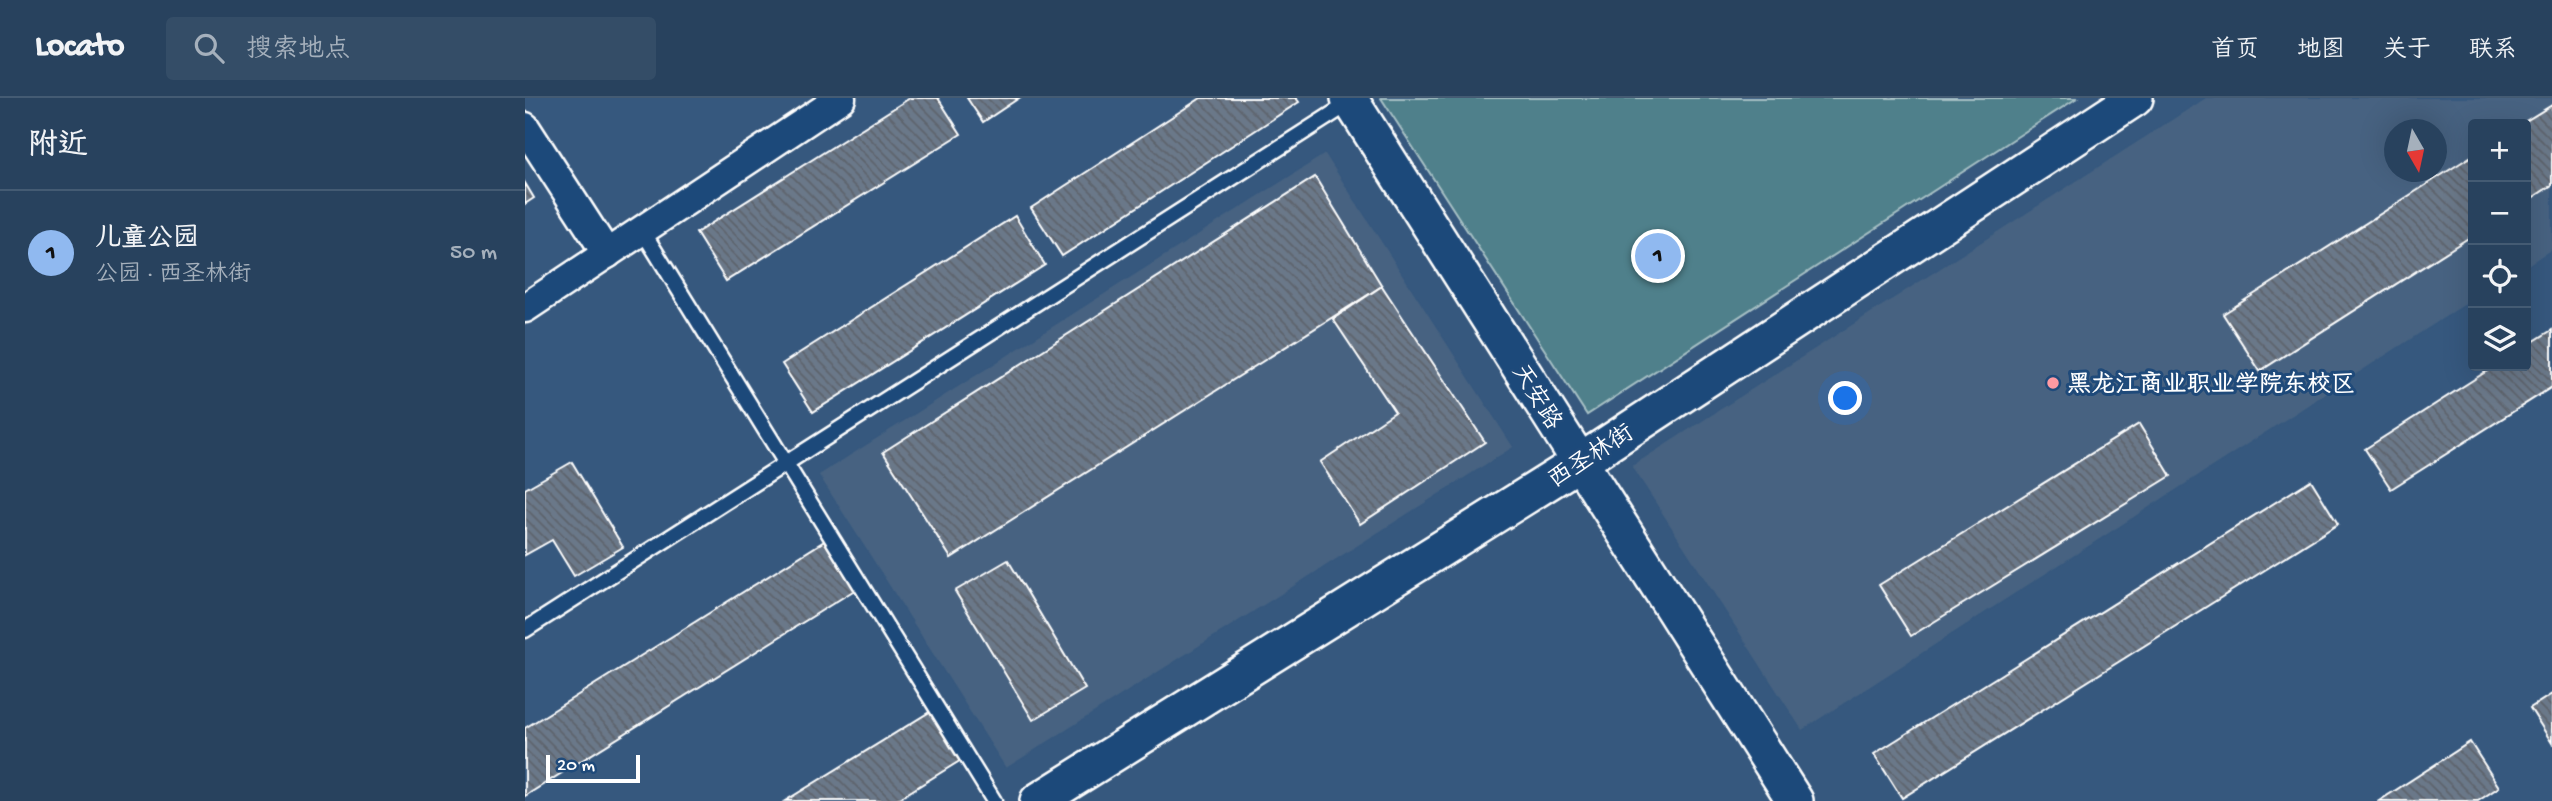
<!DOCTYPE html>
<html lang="zh">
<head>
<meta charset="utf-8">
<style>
  :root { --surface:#28425e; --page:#344d67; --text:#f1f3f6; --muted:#a5b0bc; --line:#445b73; --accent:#90b9f0 }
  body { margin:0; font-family:"Gochi Hand","LXGW WenKai TC",sans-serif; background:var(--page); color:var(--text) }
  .controls { position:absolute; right:21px; top:21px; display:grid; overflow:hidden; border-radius:7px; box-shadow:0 7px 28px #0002 }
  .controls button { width:63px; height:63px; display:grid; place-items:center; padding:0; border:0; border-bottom:2px solid var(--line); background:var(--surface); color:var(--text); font:35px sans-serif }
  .compass { position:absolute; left:1859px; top:21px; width:63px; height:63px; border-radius:50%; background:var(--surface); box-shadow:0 7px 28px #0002; rotate:171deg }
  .scale { position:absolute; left:21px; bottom:18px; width:94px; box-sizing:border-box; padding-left:7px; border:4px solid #fff; border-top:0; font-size:19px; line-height:24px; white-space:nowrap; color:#fff; -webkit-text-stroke:5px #1f4a7a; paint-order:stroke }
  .you { position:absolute; left:1321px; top:301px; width:24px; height:24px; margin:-18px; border:5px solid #fff; border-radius:50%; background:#1a73e8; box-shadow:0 0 0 10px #1a73e833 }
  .badge { display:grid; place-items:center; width:46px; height:46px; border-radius:50%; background:var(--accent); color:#111; font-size:23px; font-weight:700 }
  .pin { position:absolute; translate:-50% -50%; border:4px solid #fff; box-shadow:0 2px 7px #0006 }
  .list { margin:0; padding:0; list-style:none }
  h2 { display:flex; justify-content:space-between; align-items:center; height:91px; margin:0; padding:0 28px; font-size:30px }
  h2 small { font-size:23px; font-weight:400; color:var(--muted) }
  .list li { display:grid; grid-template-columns:46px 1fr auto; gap:21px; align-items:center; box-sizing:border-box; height:126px; padding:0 28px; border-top:2px solid var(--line) }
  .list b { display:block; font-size:26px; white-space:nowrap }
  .list p { margin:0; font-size:23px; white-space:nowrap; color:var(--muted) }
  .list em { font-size:23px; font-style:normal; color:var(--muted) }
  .icon { flex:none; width:38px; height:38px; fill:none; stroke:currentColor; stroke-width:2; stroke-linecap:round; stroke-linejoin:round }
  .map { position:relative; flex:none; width:2027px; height:703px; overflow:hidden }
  header { display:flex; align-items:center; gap:42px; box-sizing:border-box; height:98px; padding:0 35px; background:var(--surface); border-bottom:2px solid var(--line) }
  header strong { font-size:33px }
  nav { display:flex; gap:38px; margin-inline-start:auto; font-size:24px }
  .search { width:490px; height:63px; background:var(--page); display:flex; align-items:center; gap:18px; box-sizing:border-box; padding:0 24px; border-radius:7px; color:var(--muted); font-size:26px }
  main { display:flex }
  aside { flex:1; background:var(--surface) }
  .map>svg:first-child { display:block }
  .built { fill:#466281; fill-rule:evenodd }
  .green { fill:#4f808b; stroke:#a7c0c5; stroke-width:2 }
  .building { fill:url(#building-back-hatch); stroke:#fff; stroke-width:2 }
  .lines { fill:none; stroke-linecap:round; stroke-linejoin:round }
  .service-casing { stroke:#fff; stroke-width:19 }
  .minor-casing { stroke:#fff; stroke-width:33 }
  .tertiary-casing { stroke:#fff; stroke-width:40 }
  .service { stroke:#1f4a7a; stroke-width:14 }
  .minor { stroke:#1f4a7a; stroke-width:28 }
  .tertiary { stroke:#1f4a7a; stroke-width:35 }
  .poi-dot { fill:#ff9aa2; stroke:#1f4a7a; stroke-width:2.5 }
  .labels { text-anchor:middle; stroke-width:6; stroke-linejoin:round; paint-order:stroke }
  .poi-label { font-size:24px; font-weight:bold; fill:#fff; stroke:#1f4a7a; text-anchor:start }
  .street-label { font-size:24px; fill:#fff; stroke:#1f4a7a }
</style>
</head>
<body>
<header>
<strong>Locato</strong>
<div class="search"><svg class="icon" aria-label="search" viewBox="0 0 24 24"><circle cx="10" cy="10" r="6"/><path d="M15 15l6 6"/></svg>搜索地点</div>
<nav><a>首页</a><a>地图</a><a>关于</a><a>联系</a></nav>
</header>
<main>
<aside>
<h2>附近<small></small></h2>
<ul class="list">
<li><span class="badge">1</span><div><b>儿童公园</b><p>公园 · 西圣林街</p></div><em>50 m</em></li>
</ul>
</aside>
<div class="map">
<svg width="2027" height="703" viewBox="0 0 2027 703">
  <defs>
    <pattern id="building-back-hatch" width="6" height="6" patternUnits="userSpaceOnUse" patternTransform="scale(1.75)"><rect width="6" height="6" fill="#6b7889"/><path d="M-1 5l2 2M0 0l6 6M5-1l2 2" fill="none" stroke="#5c626a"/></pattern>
  </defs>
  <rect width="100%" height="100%" fill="#36587e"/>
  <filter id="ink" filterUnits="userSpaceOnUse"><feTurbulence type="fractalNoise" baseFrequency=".0143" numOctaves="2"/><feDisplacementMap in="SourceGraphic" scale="14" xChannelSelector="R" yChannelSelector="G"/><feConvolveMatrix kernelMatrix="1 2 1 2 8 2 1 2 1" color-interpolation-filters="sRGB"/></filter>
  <g filter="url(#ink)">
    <!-- built -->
    <g class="built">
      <path d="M1681,0h346v151l-26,17v-142h-53v175l-671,431 -170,-264zM1870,32h42v42h-42z"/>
      <path d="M800,56l188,293 -507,321 -187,-293z"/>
    </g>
    <!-- green -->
    <path class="green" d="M856,0h696l-490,317z"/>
    <!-- building -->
    <g class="building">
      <path d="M385,0h28l23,36 -235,147 -30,-48z"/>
      <path d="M442,0h52l-36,24z"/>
      <path d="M676,0h95l3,4 -237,154 -31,-48z"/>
      <path d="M2027,7v80l-26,17v-78h-5z"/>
      <path d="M1948,57v80l-213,136 -37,-57z"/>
      <path d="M790,79l67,109 -431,272 -68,-106z"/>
      <path d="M0,85l9,15 -9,6z"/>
      <path d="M490,118l30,49 -232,147 -31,-48z"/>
      <path d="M857,188l103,156 -125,82 -40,-62 75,-50 -62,-93z"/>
      <path d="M2027,232v57l-161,102 -26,-40 130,-83h31v-20z"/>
      <path d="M1614,326l32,52 -260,160 -32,-51z"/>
      <path d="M47,364l51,85 -49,29 -22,-36 -27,15v-66z"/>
      <path d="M1786,382l27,44 -436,274 -28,-44z"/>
      <path d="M306,439l30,49 -336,210v-68z"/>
      <path d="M483,462l77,129 -52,31 -78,-129z"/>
      <path d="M2027,596v49l-22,-35z"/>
      <path d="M416,607l30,49 -76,47h-110z"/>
      <path d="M1945,644l29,45 -21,14h-99z"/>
    </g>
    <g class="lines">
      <defs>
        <g id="service">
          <path d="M117,132l352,571"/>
          <path d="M0,532l826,-528"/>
        </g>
        <g id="minor">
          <path d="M0,29l82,127"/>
          <path d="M0,210l316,-210"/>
        </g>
        <g id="tertiary">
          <path d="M824,0l446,703"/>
          <path d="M513,703l542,-339 555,-364"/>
        </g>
      </defs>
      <!-- service casing -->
      <use href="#service" class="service-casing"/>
      <!-- minor casing -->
      <use href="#minor" class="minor-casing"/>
      <!-- tertiary casing -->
      <use href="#tertiary" class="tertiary-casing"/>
      <!-- service -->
      <use href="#service" class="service"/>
      <!-- minor -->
      <use href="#minor" class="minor"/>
      <!-- tertiary -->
      <use href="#tertiary" class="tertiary"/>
    </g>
  </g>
  <!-- markers -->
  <circle class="poi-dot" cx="1528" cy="285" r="7"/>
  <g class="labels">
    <!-- poi labels -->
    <g class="poi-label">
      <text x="1542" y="293">黑龙江商业职业学院东校区</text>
    </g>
    <!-- street labels -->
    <g class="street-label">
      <text transform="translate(1013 298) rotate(58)" y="8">天安路</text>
      <text transform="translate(1065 357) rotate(-33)" y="8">西圣林街</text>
    </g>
  </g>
</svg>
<div class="controls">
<button>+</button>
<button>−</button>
<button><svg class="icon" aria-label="locate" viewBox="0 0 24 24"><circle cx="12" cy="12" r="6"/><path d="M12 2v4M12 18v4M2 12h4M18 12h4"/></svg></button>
<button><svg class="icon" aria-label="layers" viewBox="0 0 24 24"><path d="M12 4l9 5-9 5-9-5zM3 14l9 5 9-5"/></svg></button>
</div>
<svg class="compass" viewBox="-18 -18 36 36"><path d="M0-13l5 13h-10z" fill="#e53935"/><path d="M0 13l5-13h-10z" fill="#a5b0bc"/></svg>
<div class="scale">20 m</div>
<div class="you"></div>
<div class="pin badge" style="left:1133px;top:158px">1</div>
</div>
</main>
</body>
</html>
